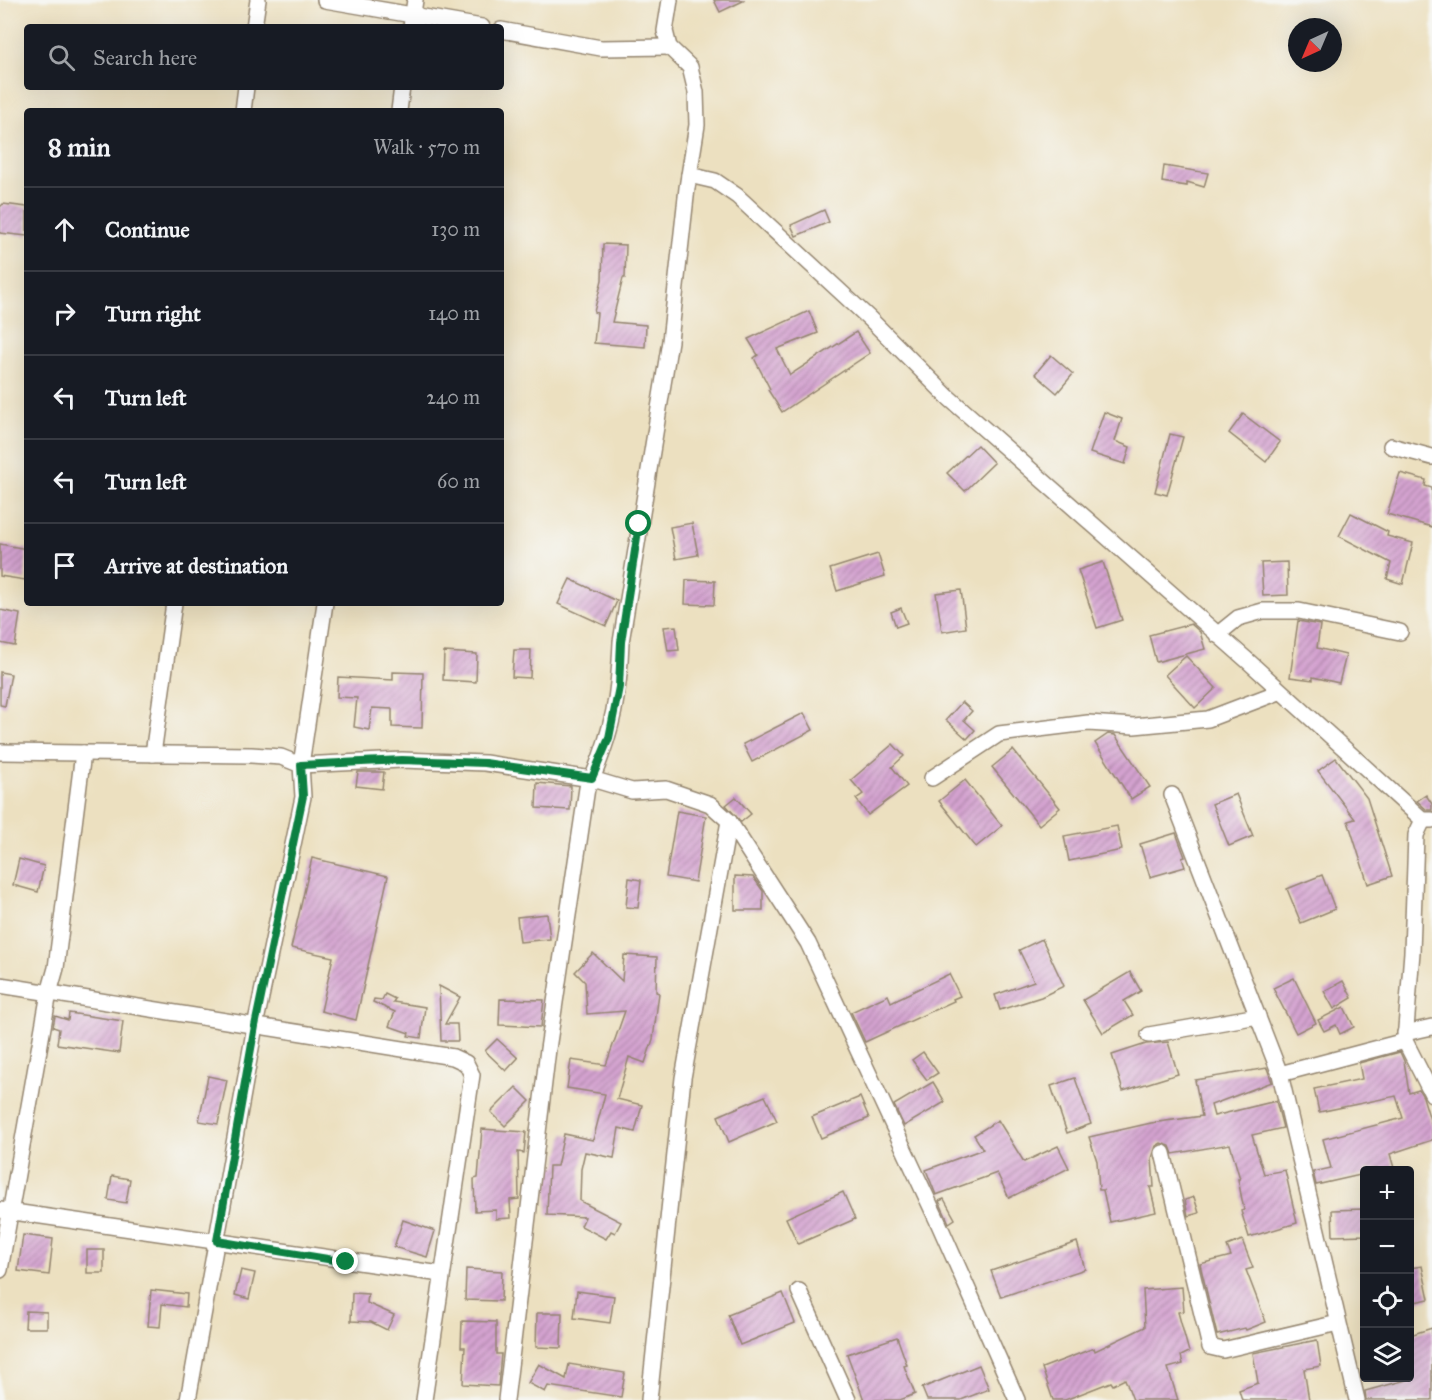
<!DOCTYPE html>
<html lang="en">
<head>
<meta charset="utf-8">
<style>
  :root { --surface:#171b24; --page:#242831; --text:#f1f3f6; --muted:#9ea1a6; --line:#363941 }
  body { margin:0; font-family:"IM FELL Great Primer",serif; background:var(--page); color:var(--text) }
  .controls { position:absolute; right:18px; bottom:18px; display:grid; overflow:hidden; border-radius:6px; box-shadow:0 6px 24px #0002 }
  .controls button { width:54px; height:54px; display:grid; place-items:center; padding:0; border:0; border-bottom:2px solid var(--line); background:var(--surface); color:var(--text); font:30px sans-serif }
  .compass { position:absolute; left:1288px; top:18px; width:54px; height:54px; border-radius:50%; background:var(--surface); box-shadow:0 6px 24px #0002; rotate:224deg }
  .stop { position:absolute; width:18px; height:18px; margin:-14px; border:4px solid #0b8043; border-radius:50%; background:#fff }
  .stop.end { background:#0b8043; border-color:#fff; box-shadow:0 2px 6px #0008 }
  .list { margin:0; padding:0; list-style:none }
  h2 { display:flex; justify-content:space-between; align-items:center; height:78px; margin:0; padding:0 24px; font-size:26px }
  h2 small { font-size:20px; font-weight:400; color:var(--muted) }
  .list li { display:grid; grid-template-columns:39px 1fr auto; gap:18px; align-items:center; box-sizing:border-box; height:84px; padding:0 24px; border-top:2px solid var(--line) }
  .list b { display:block; font-size:22px; white-space:nowrap }
  .list em { font-size:20px; font-style:normal; color:var(--muted) }
  .icon { flex:none; width:33px; height:33px; fill:none; stroke:currentColor; stroke-width:2; stroke-linecap:round; stroke-linejoin:round }
  .map { position:relative; flex:none; width:1432px; height:1400px; overflow:hidden }
  .search { position:absolute; background:var(--surface); box-shadow:0 6px 24px #0002; left:24px; top:24px; width:480px; height:66px; display:flex; align-items:center; gap:15px; box-sizing:border-box; padding:0 21px; border-radius:6px; color:var(--muted); font-size:22px }
  .panel { position:absolute; background:var(--surface); box-shadow:0 6px 24px #0002; left:24px; top:108px; width:480px; height:498px; border-radius:6px }
  .map>svg:first-child { display:block }
  .building { fill:url(#building-hatch) }
  .lines { fill:none; stroke-linecap:round; stroke-linejoin:round }
  .minor-casing { stroke:#94856f; stroke-width:18 }
  .minor { stroke:#fff; stroke-width:15 }
  .route { stroke:#0b8043; stroke-width:8 }
</style>
</head>
<body>
<div class="map">
<svg width="1432" height="1400" viewBox="0 0 1432 1400">
  <defs>
    <pattern id="building-hatch" width="6" height="6" patternUnits="userSpaceOnUse" patternTransform="scale(1.5)"><rect width="6" height="6" fill="#d4a3d0"/><path d="M-1 1l2-2M0 6l6-6M5 7l2-2" fill="none" stroke="#ad85a8"/></pattern>
  </defs>
  <rect width="100%" height="100%" fill="#f6f6f2"/>
  <filter id="ink" filterUnits="userSpaceOnUse"><feTurbulence type="fractalNoise" baseFrequency=".0167" numOctaves="2"/><feDisplacementMap in="SourceGraphic" scale="12" xChannelSelector="R" yChannelSelector="G"/><feConvolveMatrix kernelMatrix="1 2 1 2 8 2 1 2 1" color-interpolation-filters="sRGB"/></filter>
  <filter id="wash" filterUnits="userSpaceOnUse"><feTurbulence type="fractalNoise" baseFrequency=".008" numOctaves="4" result="noise"/><feDisplacementMap in="SourceGraphic" scale="24" xChannelSelector="R" yChannelSelector="G"/><feGaussianBlur stdDeviation="1.35" result="paint"/><feColorMatrix in="noise" values="0 0 0 0 0 0 0 0 0 0 0 0 0 0 0 0 0 1.4 0 .05"/><feComposite in="paint" operator="in"/></filter>
  <g filter="url(#wash)">
    <rect width="100%" height="100%" fill="#ece0c0"/>
    <g id="blocks">
      <!-- building -->
      <g class="building">
        <path d="M714,0h31l-25,12z"/>
        <path d="M1164,166l44,7 -4,14 -17,-5v4l-25,-4z"/>
        <path d="M3,204l24,3v29l-27,-3v-26z"/>
        <path d="M824,210l5,12 -33,14 -5,-11z"/>
        <path d="M603,244l23,1 -1,33h-2l-11,44 34,3 -1,22 -51,-4 3,-30 -3,-1 8,-32z"/>
        <path d="M809,311l9,22 -41,16 13,26 66,-43 14,21 -88,59 -14,-22 2,-1 -16,-31 4,-3 -10,-16z"/>
        <path d="M1051,355l22,19 -16,19 -22,-19z"/>
        <path d="M1104,412l18,7 -7,22 15,6 -5,17 -35,-11z"/>
        <path d="M1243,414l37,28 -14,20 -37,-29z"/>
        <path d="M1170,434l13,3 -16,58 -12,-3z"/>
        <path d="M977,445l17,18 -29,28 -18,-18z"/>
        <path d="M1400,473l26,7 -1,6 7,2v39l-45,-13z"/>
        <path d="M1351,513l37,19 -1,4 26,7 -10,41 -16,-5 4,-16 -52,-27z"/>
        <path d="M692,523l6,32 -22,4 -6,-32z"/>
        <path d="M0,544l27,5 -2,31 -25,-4z"/>
        <path d="M878,554l7,22 -48,15 -7,-22z"/>
        <path d="M1103,562l19,58 -25,8 -19,-58z"/>
        <path d="M1287,562l1,33 -25,1 -2,-33z"/>
        <path d="M570,579l47,22 -11,25 -48,-22z"/>
        <path d="M686,580l29,1 -1,24 -29,-1z"/>
        <path d="M961,590l5,38 -24,4 -6,-39z"/>
        <path d="M901,608l6,15 -11,4 -5,-15z"/>
        <path d="M0,610l20,4 -5,32 -15,-3z"/>
        <path d="M1298,621l22,4 -3,23 29,7 -7,28 -26,-6v3l-23,-3z"/>
        <path d="M1191,624l9,8 5,17 -49,13 -7,-27z"/>
        <path d="M676,626l3,24 -11,1 -4,-24z"/>
        <path d="M514,650h17l-1,28 -18,-1z"/>
        <path d="M444,652l33,2 -1,28 -33,-2z"/>
        <path d="M1186,656l30,32 -21,20 -30,-33z"/>
        <path d="M0,672l11,2 -6,32 -5,-1z"/>
        <path d="M393,672l30,1 -1,55 -30,-1v-18l-20,-1 -3,22 -15,-3 3,-29 -20,-1 1,-20 55,3z"/>
        <path d="M962,702l10,9 -8,9 11,10 -8,9 -21,-19z"/>
        <path d="M804,713l9,17 -61,32 -9,-18z"/>
        <path d="M1108,734l7,1 35,52 -19,12 -36,-56z"/>
        <path d="M893,744l11,12 -12,11 15,19 -39,29 -12,-16 7,-5 -12,-14z"/>
        <path d="M1013,750l47,58 -21,17 -47,-58z"/>
        <path d="M1336,758l31,40 25,78 -24,8 -20,-63 7,-2 -37,-48z"/>
        <path d="M358,772h26l-2,17 -26,-3z"/>
        <path d="M965,780l37,46 -26,21 -37,-46z"/>
        <path d="M537,783l34,3 -1,24 -34,-2z"/>
        <path d="M1236,794l17,42 -24,10 -17,-42z"/>
        <path d="M1426,795l6,9v6h-5l-10,-9z"/>
        <path d="M736,797l15,17 -10,8 -15,-17z"/>
        <path d="M677,811l29,5 -11,66 -29,-5z"/>
        <path d="M1117,826l5,24 -53,11 -5,-25z"/>
        <path d="M1176,833l9,24 -3,1 3,9 -35,10 -10,-33z"/>
        <path d="M312,858l76,18 -32,144 -35,-9 12,-54 -42,-9z"/>
        <path d="M19,859l25,7 -6,26 -25,-7z"/>
        <path d="M1322,875l13,34 -34,14 -14,-34z"/>
        <path d="M735,876l18,1 10,14v19h-28z"/>
        <path d="M629,878l12,2 -3,28 -12,-1z"/>
        <path d="M547,914l3,25 -30,3 -3,-25z"/>
        <path d="M1042,939l22,47 -23,11 -41,13 -5,-15 39,-14 -15,-31z"/>
        <path d="M593,953l29,28 2,-26 33,2 -1,35 3,1 -6,46 -8,24 -16,-6 -12,42 25,6 -7,27 -16,-4 -5,30 -29,-6 -4,17 -1,32 41,21 -6,11 -4,-2 -5,8 -25,-13 4,-9 -38,-2 2,-49h8l7,-32 29,6 12,-46 -38,-6 4,-28 35,5 19,-54 -38,3 -2,-32 -10,-10z"/>
        <path d="M1130,972l11,19 -17,10 9,14 -30,18 -20,-33z"/>
        <path d="M949,974l11,22 -7,3 1,2 -89,41 -14,-30 37,-17 3,7z"/>
        <path d="M1294,978l22,45 -20,10 -23,-45z"/>
        <path d="M1343,981l9,17 -18,11 -10,-18z"/>
        <path d="M439,986l21,11 -15,27h12l1,17h-17z"/>
        <path d="M385,994l10,5 -2,3 32,5 -4,31 -13,-2 1,-3 -20,-7 6,-14 -22,-10 1,-3 8,1z"/>
        <path d="M500,999l44,1 -3,27 -42,-2z"/>
        <path d="M1344,1007l10,20 -14,7 -4,-9 -12,6 -6,-11z"/>
        <path d="M69,1013l54,8 -4,32 -62,-9 2,-15 -6,-2 2,-11 13,4z"/>
        <path d="M497,1039l21,19 -12,13 -21,-20z"/>
        <path d="M1168,1042l10,32 -55,17 -11,-36 34,-11z"/>
        <path d="M923,1052l15,21 -11,7 -15,-20z"/>
        <path d="M1400,1052l4,9 5,32 10,-3 4,7 9,29v14l-42,14 4,14 -29,2v4l-49,11 -3,-13 18,-4 -8,-29 80,-21 -7,-22 -77,16 -5,-23 48,-10 -3,-16z"/>
        <path d="M1267,1068l5,14 -61,23 3,11 62,-15 7,27 -31,7 12,39 21,-4 12,53 -48,14 -8,-26 3,-1 -6,-31h2l-10,-35 -57,10 -3,-8 -9,-3 -5,3 -4,12 2,29h-4l6,25 -46,10 -7,-32h-4l-2,-29 -8,-24 62,-14 51,-7 -7,-36z"/>
        <path d="M208,1076l19,4 -9,44 -19,-3z"/>
        <path d="M1075,1078l16,46 -24,9 -16,-47z"/>
        <path d="M933,1082l12,20 -41,24 -10,-21z"/>
        <path d="M516,1087l14,14 -25,25 -14,-14z"/>
        <path d="M765,1096l12,25 -48,21 -11,-26z"/>
        <path d="M860,1097l9,21 -48,20 -9,-21z"/>
        <path d="M998,1120l26,42 34,-16 11,22 -60,30 -12,-25 -61,22 -10,-25 57,-21 -9,-14z"/>
        <path d="M482,1129l44,3 -2,21 -6,-1 1,47 -9,1 1,18 -15,1v-9l-21,1 -1,-32 4,-1z"/>
        <path d="M112,1176l18,3 -4,24 -18,-3z"/>
        <path d="M843,1192l12,27 -57,25 -12,-26z"/>
        <path d="M1194,1197l5,16 -11,3 -3,-16z"/>
        <path d="M944,1199l11,20 -6,4 -10,-22z"/>
        <path d="M1365,1209v26l-32,1 -1,-26z"/>
        <path d="M403,1220l32,11 -8,26 -33,-10z"/>
        <path d="M23,1235l30,4 -4,36 -31,-4z"/>
        <path d="M1242,1240l11,28 -7,2 20,52 -20,8 -1,-2 -28,7 -17,-71 31,-8 -4,-10z"/>
        <path d="M1077,1242l8,27 -84,28 -10,-26z"/>
        <rect x="87" y="1250" width="17" height="23"/>
        <path d="M1422,1266l7,33 -19,4v-35z"/>
        <path d="M466,1269l36,2 -1,30 -36,-1z"/>
        <path d="M241,1270l14,3 -6,26 -14,-4z"/>
        <path d="M1182,1287l2,24 -6,1 11,40 -8,4 2,8 -15,4 10,32h-45l-8,-21 -12,6 -2,-3 -46,18h-12l-11,-32 52,-20 1,3 50,-24 -2,-37z"/>
        <path d="M151,1290l36,4 -1,13 -24,-3 -2,23 -12,-1z"/>
        <path d="M577,1291l37,5 -4,27 -36,-5z"/>
        <path d="M352,1293l16,1 -1,9 27,12 -7,15 -16,-8 -20,-1z"/>
        <path d="M783,1293l12,30 -55,22 -12,-30z"/>
        <path d="M26,1311l21,1v16h-22z"/>
        <path d="M537,1313h25l-1,35 -25,-1z"/>
        <path d="M462,1321l34,1v32h5l-3,32 -35,-2 2,-37h-4z"/>
        <path d="M1432,1328v72h-66l-1,-9 45,-12v-44z"/>
        <path d="M897,1337l10,28 -3,1 11,28 -15,6h-36l-17,-46z"/>
        <path d="M1317,1340l4,26 -17,3 5,31h-67l-3,-10 19,-7 -5,-30z"/>
        <path d="M539,1364l27,15 3,-15 56,9 -4,24 -73,-11 -3,6 -17,-9z"/>
        <path d="M979,1365l10,24 -28,11h-34l-5,-12z"/>
      </g>
    </g>
  </g>
  <g filter="url(#ink)">
    <use href="#blocks" fill-opacity="0" stroke="#94856f" stroke-width="1.5"/>
    <g class="lines">
      <defs>
        <g id="minor">
          <path d="M325,0l157,27"/>
          <path d="M670,0l-5,31 4,16 21,20 6,25 1,33 -10,63 -17,153 -49,301c-2,54 -8,87 -29,137l40,12 34,-2 44,15 19,17 79,122 130,279 79,178"/>
          <path d="M254,27l4,-27"/>
          <path d="M411,27l4,-27"/>
          <path d="M501,30l100,18 68,-1"/>
          <path d="M243,111l3,-24"/>
          <path d="M399,111l3,-24"/>
          <path d="M689,175l26,6 22,15 133,123 78,78 300,264 175,159h9"/>
          <path d="M1391,446l41,11"/>
          <path d="M325,603l-24,162 101,-5 83,3 107,16 -5,9 -39,261 -42,351"/>
          <path d="M1217,635l21,-17 25,-7h36l101,21"/>
          <path d="M0,752l251,3 30,2 20,8 2,32 -48,229 -67,374"/>
          <path d="M153,754l21,-151"/>
          <path d="M932,778l67,-44 89,-11 46,3 74,-7 71,-27"/>
          <path d="M1172,795l108,279 77,326"/>
          <path d="M1423,820l-7,15 -4,117 -7,89 27,53"/>
          <path d="M0,985l453,72 13,6 6,12 -48,325"/>
          <path d="M1405,1033l27,-6"/>
          <path d="M1149,1035l109,-19"/>
          <path d="M1280,1074l125,-33"/>
          <path d="M1163,1153l47,194 13,3 115,-27"/>
          <path d="M0,1210l441,64"/>
          <path d="M0,1270l49,-277 7,-25 27,-215"/>
          <path d="M799,1291l49,109"/>
          <path d="M649,1400l34,-322 46,-257"/>
        </g>
      </defs>
      <!-- minor casing -->
      <use href="#minor" class="minor-casing"/>
      <!-- minor -->
      <use href="#minor" class="minor"/>
    </g>
  </g>
  <g class="lines" filter="url(#ink)">
    <!-- route -->
    <path class="route" d="M346,1262l-129,-21 38,-215 48,-230 -2,-31 101,-5 83,3 107,15 17,-40 10,-51 2,-45 18,-118"/>
  </g>
</svg>
<div class="controls">
<button>+</button>
<button>−</button>
<button><svg class="icon" aria-label="locate" viewBox="0 0 24 24"><circle cx="12" cy="12" r="6"/><path d="M12 2v4M12 18v4M2 12h4M18 12h4"/></svg></button>
<button><svg class="icon" aria-label="layers" viewBox="0 0 24 24"><path d="M12 4l9 5-9 5-9-5zM3 14l9 5 9-5"/></svg></button>
</div>
<svg class="compass" viewBox="-18 -18 36 36"><path d="M0-13l5 13h-10z" fill="#e53935"/><path d="M0 13l5-13h-10z" fill="#9ea1a6"/></svg>
<div class="stop" style="left:639px;top:524px"></div>
<div class="stop end" style="left:346px;top:1262px"></div>
<div class="search"><svg class="icon" aria-label="search" viewBox="0 0 24 24"><circle cx="10" cy="10" r="6"/><path d="M15 15l6 6"/></svg>Search here</div>
<section class="panel">
<h2>8 min<small>Walk · 570 m</small></h2>
<ul class="list">
<li><svg class="icon" aria-label="ahead" viewBox="0 0 24 24"><path d="M12 20V5M6 11l6-6 6 6"/></svg><div><b>Continue</b></div><em>130 m</em></li>
<li><svg class="icon" aria-label="right" viewBox="0 0 24 24"><path d="M7 20v-9h11M14 6l5 5-5 5"/></svg><div><b>Turn right</b></div><em>140 m</em></li>
<li><svg class="icon" aria-label="left" viewBox="0 0 24 24"><path d="M17 20v-9H6M10 6l-5 5 5 5"/></svg><div><b>Turn left</b></div><em>240 m</em></li>
<li><svg class="icon" aria-label="left" viewBox="0 0 24 24"><path d="M17 20v-9H6M10 6l-5 5 5 5"/></svg><div><b>Turn left</b></div><em>60 m</em></li>
<li><svg class="icon" aria-label="arrive" viewBox="0 0 24 24"><path d="M6 21V4h12l-3 4 3 4H6"/></svg><div><b>Arrive at destination</b></div></li>
</ul>
</section>
</div>
</body>
</html>
